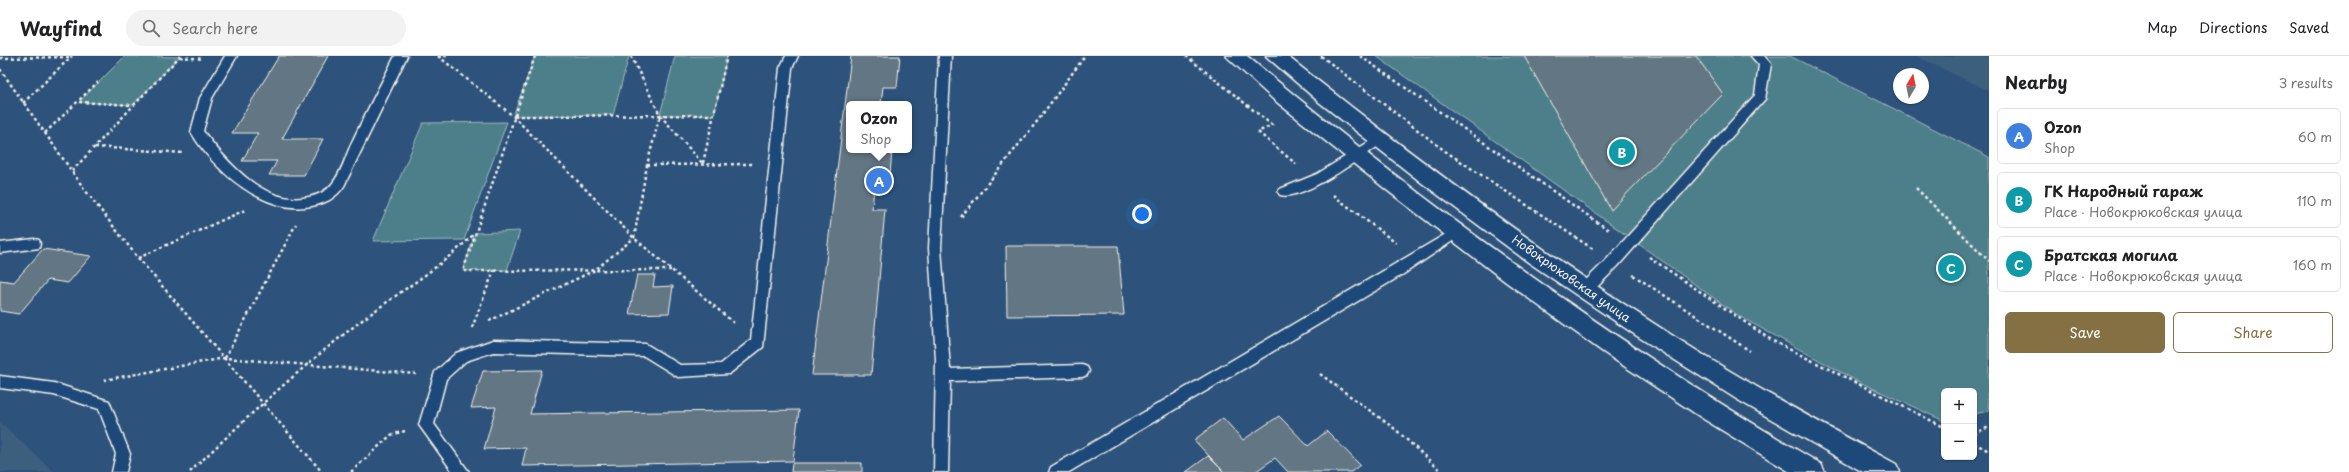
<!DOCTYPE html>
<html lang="en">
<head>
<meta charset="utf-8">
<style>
  :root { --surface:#fff; --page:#f2f2f2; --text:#202124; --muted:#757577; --line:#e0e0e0; --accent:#847042 }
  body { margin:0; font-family:"Playpen Sans",sans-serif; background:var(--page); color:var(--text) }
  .controls { position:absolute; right:12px; bottom:12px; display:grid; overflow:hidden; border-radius:6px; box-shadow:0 1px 3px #0004 }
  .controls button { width:36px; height:36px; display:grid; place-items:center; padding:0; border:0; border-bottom:1px solid var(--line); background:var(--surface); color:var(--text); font:20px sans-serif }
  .compass { position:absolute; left:1893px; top:12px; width:36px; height:36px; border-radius:50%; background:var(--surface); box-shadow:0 1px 3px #0004; rotate:10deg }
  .you { position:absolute; left:1142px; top:158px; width:14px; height:14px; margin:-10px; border:3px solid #fff; border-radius:50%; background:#1a73e8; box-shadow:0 0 0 6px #1a73e833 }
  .badge { display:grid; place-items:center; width:26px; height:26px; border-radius:50%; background:var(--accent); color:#fff; font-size:13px; font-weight:700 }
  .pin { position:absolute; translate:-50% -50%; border:2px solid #fff; box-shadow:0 1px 4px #0006 }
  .popup { position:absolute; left:846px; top:45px; width:66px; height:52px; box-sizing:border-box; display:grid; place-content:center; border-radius:6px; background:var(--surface); filter:drop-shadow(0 1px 3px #0005); font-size:13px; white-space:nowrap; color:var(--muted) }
  .popup b { font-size:15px; color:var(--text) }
  .popup::after { content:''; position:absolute; left:50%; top:100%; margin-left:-8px; border:8px solid transparent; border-top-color:var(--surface) }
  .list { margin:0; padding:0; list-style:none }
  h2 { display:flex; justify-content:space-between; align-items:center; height:52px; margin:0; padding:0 16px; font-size:17px }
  h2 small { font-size:13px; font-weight:400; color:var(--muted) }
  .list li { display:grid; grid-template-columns:26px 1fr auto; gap:12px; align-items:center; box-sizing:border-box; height:56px; margin:0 8px 8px; padding:0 8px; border:1px solid var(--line); border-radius:6px }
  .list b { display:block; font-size:15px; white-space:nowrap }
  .list p { margin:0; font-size:13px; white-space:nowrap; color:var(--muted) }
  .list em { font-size:13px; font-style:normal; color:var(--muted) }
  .actions { display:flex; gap:8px; padding:12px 16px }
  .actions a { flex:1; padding:9px 0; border:1px solid var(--accent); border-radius:6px; text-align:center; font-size:14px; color:var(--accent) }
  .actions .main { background:var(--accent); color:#fff }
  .icon { flex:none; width:22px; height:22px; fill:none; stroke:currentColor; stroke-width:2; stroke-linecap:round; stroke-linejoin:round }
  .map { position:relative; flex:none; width:1989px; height:416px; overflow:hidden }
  header { display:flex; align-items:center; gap:24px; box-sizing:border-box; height:56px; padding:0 20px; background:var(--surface); border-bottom:1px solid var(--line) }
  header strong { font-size:19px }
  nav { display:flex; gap:22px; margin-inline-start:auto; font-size:14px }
  .search { width:280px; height:36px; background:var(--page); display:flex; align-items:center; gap:10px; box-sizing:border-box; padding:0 14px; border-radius:22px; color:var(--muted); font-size:15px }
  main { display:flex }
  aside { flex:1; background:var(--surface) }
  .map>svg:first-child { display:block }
  .built { fill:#3d5e7e }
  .green { fill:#4d7f8b; stroke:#a0b8ba }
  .building { fill:#637684; stroke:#f4f1e8 }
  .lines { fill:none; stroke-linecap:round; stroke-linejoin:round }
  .service-casing { stroke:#f4f1e8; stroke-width:3 }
  .secondary-casing { stroke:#f4f1e8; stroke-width:3 }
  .path { stroke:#f4f1e8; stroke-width:2.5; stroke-dasharray:3 3; stroke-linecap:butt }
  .service { fill:#1f4a7a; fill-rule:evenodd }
  .secondary { fill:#1f4a7a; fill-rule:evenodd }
  .labels { text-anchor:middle; stroke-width:3.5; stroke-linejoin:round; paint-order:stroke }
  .street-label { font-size:12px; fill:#f4f1e8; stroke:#1f4a7a }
</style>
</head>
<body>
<header>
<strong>Wayfind</strong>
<div class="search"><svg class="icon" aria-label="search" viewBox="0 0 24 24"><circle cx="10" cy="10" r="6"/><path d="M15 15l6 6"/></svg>Search here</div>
<nav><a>Map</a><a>Directions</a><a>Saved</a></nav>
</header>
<main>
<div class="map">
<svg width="1989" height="416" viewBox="0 0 1989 416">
  <rect width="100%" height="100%" fill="#2d537c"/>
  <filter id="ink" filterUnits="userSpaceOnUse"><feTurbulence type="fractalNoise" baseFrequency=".025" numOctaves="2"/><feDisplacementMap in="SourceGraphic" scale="8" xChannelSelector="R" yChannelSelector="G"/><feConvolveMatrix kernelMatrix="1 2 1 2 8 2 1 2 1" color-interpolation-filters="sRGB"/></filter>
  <g filter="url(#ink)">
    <!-- built -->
    <g class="built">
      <path d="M1916,0h73v35z"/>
      <path d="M0,366l54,50h-54z"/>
    </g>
    <!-- green -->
    <g class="green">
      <path d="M125,0l54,1 -46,48 -54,-3z"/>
      <path d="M535,0h94l-16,59 -100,1z"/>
      <path d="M675,0h52l-13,59h-54z"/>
      <path d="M1376,0h414l199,101v235l-2,1 2,18 -15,3v-23h-30v30l-89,-41 -116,-64z"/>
      <path d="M507,66l-43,118 -91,1 50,-118z"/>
      <path d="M520,175l-13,39 -44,1 12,-38z"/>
    </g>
    <!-- building -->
    <g class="building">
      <path d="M279,0h49l-46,83h41l-19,36h-35l8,-14h-35l16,-28h-26z"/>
      <path d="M851,0h49l-3,31h-14l-2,17h-32v46h43l-3,38h-15l-2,21h13l-14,166h-59z"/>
      <path d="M1524,0h172l27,38 -112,116z"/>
      <path d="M1006,190h112l6,69 -117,1z"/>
      <path d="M43,193l48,7 -23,27 -20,-3 -29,34 -19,-3v-31l14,2z"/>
      <path d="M637,219h18l-2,12 20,-1 -4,27 -40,1z"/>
      <path d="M542,314l-12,44 269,-4 -6,51 -271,5 4,-18 -42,1 12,-42 -25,1 12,-37z"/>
      <path d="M1279,360l29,30 19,-15 33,34 -9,7h-63l-13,-14 -20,14h-31l-30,-32 29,-22 20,22z"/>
      <path d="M1208,400l16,16h-38z"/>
      <path d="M792,407h70v9h-71z"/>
    </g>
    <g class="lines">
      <defs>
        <g id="service">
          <path d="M225,0h12l-25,42 -9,33c24,31 62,76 106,66 9,-2 17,-5 23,-13 10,-12 14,-29 21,-44 13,-28 28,-56 42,-84h12l-63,130c-8,12 -18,17 -32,20 -47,10 -99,-36 -121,-74l9,-34z"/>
          <path d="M786,0h12l-6,12 -29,279 -34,27 -51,3 -34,-21 -151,-4 -27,9 -20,18 -12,45 35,48h-16l-34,-47 16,-53 21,-19 37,-13 153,4 34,21 41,-1 30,-24 29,-272z"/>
          <path d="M939,0h12l-10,192 9,121 132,-4 5,2 2,4 -2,4 -5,2 -132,4 -2,91h-14l2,-113 -7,-111z"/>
          <path d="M1751,0h13l7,8 -6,35 -147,167 -28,28h-10l-2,-4 2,-4 28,-28 147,-163 4,-30z"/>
          <path d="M1380,79l4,1 2,3 -2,3c-19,13 -82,60 -104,53l-2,-3 2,-3 37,-15z"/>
          <path d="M1456,172l6,5 -2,3 -58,39 -333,197h-20l2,-5z"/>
          <path d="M34,183l5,1 1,4 -1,4 -39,5v-10z"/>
          <path d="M0,320l54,7 55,18 21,53 -4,18h-14l4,-18 -17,-45 -45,-14 -54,-7z"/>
        </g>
        <g id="secondary">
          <path d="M1226,0h21c180,150 371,290 574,408l4,8h-35l-88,-54 -99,-66 -97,-70 -118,-91 -115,-92z"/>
          <path d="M1266,0h21c135,108 275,212 423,303 60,37 123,71 186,105l4,8h-37l-125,-72 -101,-64 -109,-74 -106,-79 -103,-81z"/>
        </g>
      </defs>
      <!-- service casing -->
      <use href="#service" class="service-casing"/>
      <!-- secondary casing -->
      <use href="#secondary" class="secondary-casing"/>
      <!-- path -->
      <g class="path">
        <path d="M438,0l75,60 121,122 100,85"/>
        <path d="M438,0h9"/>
        <path d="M535,0l-72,215 208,-1"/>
        <path d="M631,0l29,59 43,49"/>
        <path d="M1186,0l86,69 -14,7 38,32"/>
        <path d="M1321,0l124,95 148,98"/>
        <path d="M1360,0l250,175"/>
        <path d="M180,1l23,2"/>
        <path d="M0,2l72,-1"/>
        <path d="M0,13l85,121 53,68 184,214"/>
        <path d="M79,46l53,3"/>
        <path d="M23,47l49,-47"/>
        <path d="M514,60l200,-1"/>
        <path d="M45,77l53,-51"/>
        <path d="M95,91l89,6"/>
        <path d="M703,107l24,-107"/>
        <path d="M647,109l105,-1"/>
        <path d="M72,115l108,-115"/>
        <path d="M1916,132l73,73"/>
        <path d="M1333,139l63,48"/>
        <path d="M961,161l78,-98 46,-63"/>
        <path d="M1649,201l124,84 171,86"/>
        <path d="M138,202l107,-48"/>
        <path d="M1633,219l117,76"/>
        <path d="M489,265l106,-51 39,-32 13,-73 13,-50"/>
        <path d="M472,272l22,-58"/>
        <path d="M225,302l71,-134"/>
        <path d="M1320,318l75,55 47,43"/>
        <path d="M104,324l121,-22 191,16"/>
        <path d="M1974,378l15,-7"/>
        <path d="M1974,387l15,8"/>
        <path d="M190,416c55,-53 111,-105 171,-151 38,-29 79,-53 113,-87"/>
        <path d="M351,416l40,-37 14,-4"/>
      </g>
      <!-- service -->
      <use href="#service" class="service"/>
      <!-- secondary -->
      <use href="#secondary" class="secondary"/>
    </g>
  </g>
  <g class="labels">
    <!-- street labels -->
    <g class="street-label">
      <text transform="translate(1571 223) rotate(35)" y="4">Новокрюковская улица</text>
    </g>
  </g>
</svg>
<div class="controls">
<button>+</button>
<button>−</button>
</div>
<svg class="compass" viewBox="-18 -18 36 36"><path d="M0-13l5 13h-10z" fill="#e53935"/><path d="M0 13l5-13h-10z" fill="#757577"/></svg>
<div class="you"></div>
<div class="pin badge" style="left:879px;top:125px;background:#3f7fe0">A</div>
<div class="popup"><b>Ozon</b>Shop</div>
<div class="pin badge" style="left:1622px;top:96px;background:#0f9aa8">B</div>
<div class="pin badge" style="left:1951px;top:212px;background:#0f9aa8">C</div>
</div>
<aside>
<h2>Nearby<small>3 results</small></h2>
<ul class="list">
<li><span class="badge" style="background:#3f7fe0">A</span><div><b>Ozon</b><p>Shop</p></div><em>60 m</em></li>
<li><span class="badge" style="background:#0f9aa8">B</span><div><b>ГК Народный гараж</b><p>Place · Новокрюковская улица</p></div><em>110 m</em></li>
<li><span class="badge" style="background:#0f9aa8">C</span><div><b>Братская могила</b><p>Place · Новокрюковская улица</p></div><em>160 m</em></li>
</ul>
<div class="actions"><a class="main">Save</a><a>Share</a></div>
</aside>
</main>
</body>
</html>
